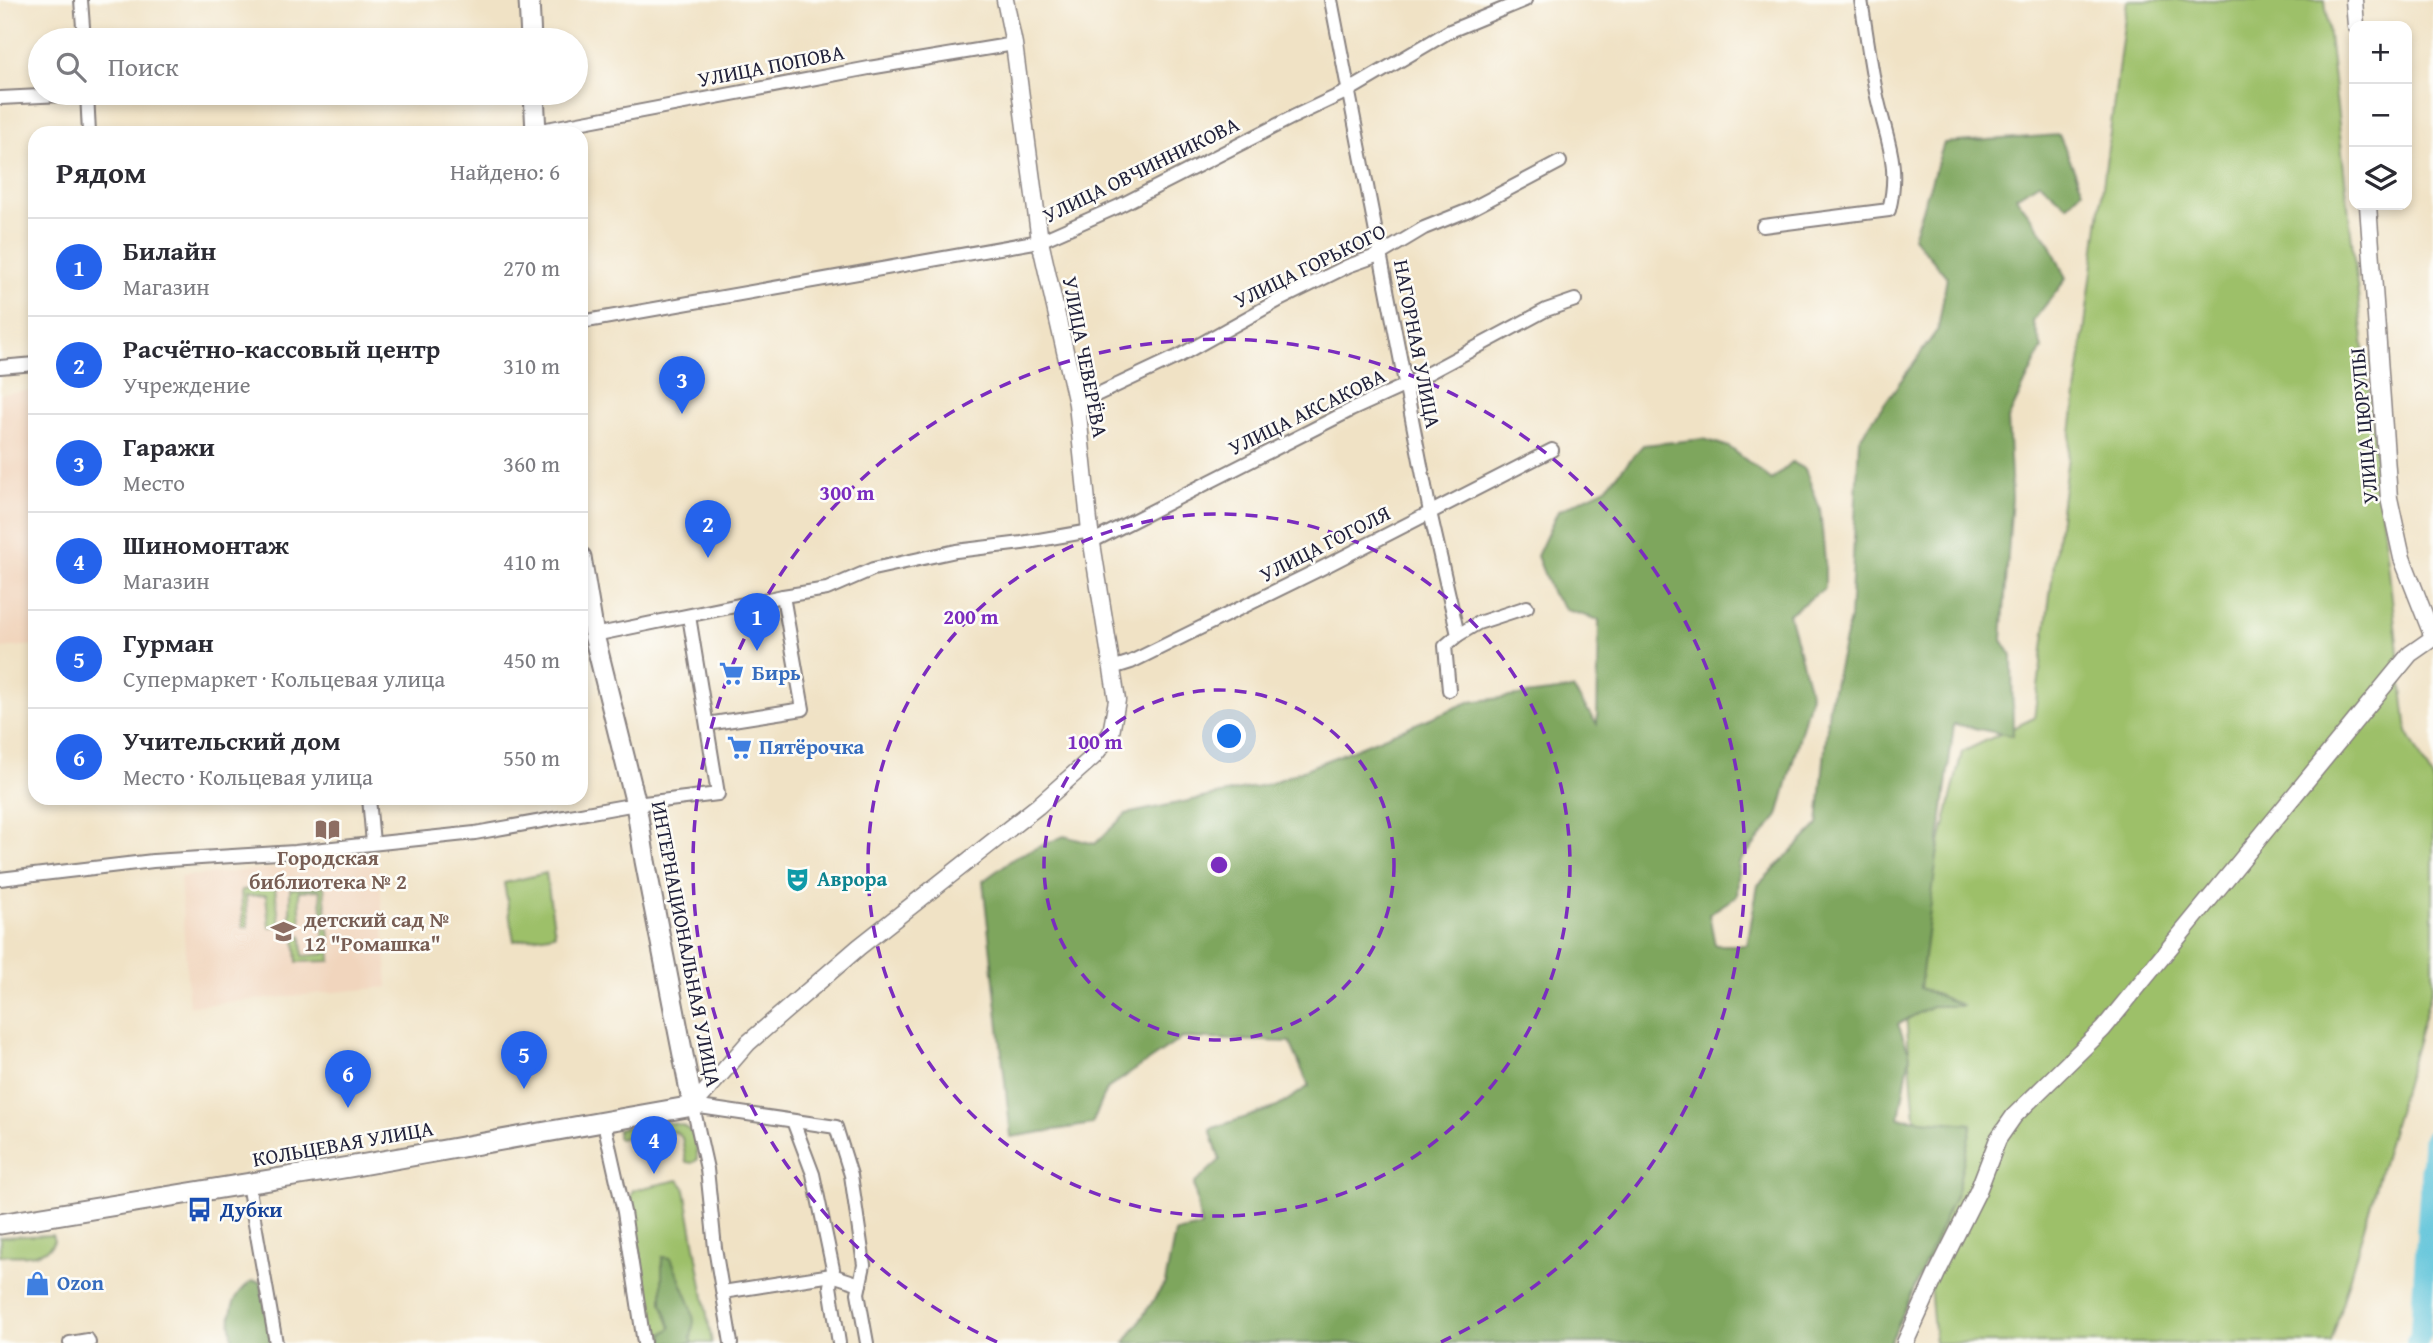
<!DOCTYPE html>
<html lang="ru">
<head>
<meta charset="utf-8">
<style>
  :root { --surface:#fff; --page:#f2f2f3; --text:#2b2b33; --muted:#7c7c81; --line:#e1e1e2; --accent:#2563eb }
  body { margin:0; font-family:"Gentium Book Plus",serif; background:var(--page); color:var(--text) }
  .controls { position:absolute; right:21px; top:21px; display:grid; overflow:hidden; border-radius:14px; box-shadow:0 4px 10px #0003 }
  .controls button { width:63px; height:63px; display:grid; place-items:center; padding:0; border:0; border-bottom:2px solid var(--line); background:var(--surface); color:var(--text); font:35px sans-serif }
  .you { position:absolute; left:1230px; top:737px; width:24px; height:24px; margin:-18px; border:5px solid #fff; border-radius:50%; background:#1a73e8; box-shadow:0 0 0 10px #1a73e833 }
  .badge { display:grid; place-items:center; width:46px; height:46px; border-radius:50%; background:var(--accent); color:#fff; font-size:23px; font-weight:700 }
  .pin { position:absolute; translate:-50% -58px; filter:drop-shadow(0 2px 4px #0008) }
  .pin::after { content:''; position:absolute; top:37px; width:24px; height:21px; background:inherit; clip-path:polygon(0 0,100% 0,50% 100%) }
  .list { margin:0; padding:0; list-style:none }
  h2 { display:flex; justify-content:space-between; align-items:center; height:91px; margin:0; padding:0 28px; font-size:30px }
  h2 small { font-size:23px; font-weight:400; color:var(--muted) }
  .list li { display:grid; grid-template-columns:46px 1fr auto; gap:21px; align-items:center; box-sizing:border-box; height:98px; padding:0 28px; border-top:2px solid var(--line) }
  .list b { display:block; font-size:26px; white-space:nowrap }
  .list p { margin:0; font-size:23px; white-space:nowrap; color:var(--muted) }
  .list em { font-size:23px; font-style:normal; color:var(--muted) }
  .icon { flex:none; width:38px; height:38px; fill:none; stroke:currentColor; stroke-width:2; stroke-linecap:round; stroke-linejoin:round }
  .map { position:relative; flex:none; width:2433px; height:1343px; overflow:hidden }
  .search { position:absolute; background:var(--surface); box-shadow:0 4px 10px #0003; left:28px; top:28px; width:560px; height:77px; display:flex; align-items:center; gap:18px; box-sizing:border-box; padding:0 24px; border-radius:38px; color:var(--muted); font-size:26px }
  .panel { position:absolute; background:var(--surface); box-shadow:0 4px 10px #0003; left:28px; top:126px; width:560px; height:679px; border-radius:21px }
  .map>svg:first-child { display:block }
  .built { fill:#f1d5bd }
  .green { fill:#9dc069; stroke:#607152; stroke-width:2 }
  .forest { fill:#7ea65d; stroke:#50644c; stroke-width:2 }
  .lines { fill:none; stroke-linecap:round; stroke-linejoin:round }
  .river { stroke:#5cc2d9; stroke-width:21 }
  .minor-casing { stroke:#898280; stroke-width:16 }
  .tertiary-casing { stroke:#898280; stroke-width:19 }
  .secondary-casing { stroke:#898280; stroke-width:23 }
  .minor { stroke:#fff; stroke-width:12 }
  .tertiary { stroke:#fff; stroke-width:16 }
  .secondary { stroke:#fff; stroke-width:19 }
  .ring { fill:none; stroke:#7b2cbf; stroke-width:3.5; stroke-dasharray:12 9 }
  .labels { text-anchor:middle; stroke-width:5; stroke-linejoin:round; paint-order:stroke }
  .street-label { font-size:21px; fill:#22223b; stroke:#fdfcf7 }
  .shop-label { font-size:21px; font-weight:bold; fill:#366cbe; stroke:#fdfcf7; text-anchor:start }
  .education-label { font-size:21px; font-weight:bold; fill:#785e54; stroke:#fdfcf7 }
  .culture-label { font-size:21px; font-weight:bold; fill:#0d838f; stroke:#fdfcf7; text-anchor:start }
  .transit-label { font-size:21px; font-weight:bold; fill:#164399; stroke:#fdfcf7; text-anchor:start }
  .centre { fill:#7b2cbf; stroke:#fdfcf7; stroke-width:3.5 }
  .ring-label { font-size:21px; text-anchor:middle; font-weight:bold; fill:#7b2cbf; stroke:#fdfcf7; stroke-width:5; stroke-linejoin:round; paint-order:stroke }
</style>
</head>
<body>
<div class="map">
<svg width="2433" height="1343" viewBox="0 0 2433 1343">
  <rect width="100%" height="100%" fill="#fdfcf7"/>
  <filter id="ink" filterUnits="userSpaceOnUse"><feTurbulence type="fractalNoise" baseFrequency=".0143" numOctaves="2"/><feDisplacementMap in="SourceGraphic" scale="14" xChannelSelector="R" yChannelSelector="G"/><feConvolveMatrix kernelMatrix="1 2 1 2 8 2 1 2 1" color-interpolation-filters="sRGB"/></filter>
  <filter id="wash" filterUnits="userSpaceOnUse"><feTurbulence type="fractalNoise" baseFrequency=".00686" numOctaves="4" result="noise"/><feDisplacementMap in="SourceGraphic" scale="28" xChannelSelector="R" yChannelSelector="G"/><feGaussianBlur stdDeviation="1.57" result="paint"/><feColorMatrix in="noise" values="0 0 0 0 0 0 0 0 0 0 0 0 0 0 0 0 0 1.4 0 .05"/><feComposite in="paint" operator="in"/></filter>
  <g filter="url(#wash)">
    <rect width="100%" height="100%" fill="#f0e2c5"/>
    <!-- built -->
    <g class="built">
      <path d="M35,390v255l-35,3v-254z"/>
      <path d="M378,858l10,129 -199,19 -9,-129z"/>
    </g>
    <!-- green -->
    <g class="green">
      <path d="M2131,0h194l82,732 26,48v205l-102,358h-396l-31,-350 58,-241 72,-34 93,-717z"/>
      <path d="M546,873l9,61 -41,7 -10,-58z"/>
      <path d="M324,886l3,34h-4l-3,-30 -21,1 2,34h-11v-36z"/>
      <path d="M275,888l5,38 -11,1 -3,-32 -20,1 2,31h-5l-2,-37z"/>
      <path d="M323,928h6l2,33 -34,1 -2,-25 7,-1 1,20 22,-2z"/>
      <path d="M649,1122c32,0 49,1 48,38l-5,3 -6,-1 -4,-24 -6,-6h-13l-44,7 -2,-2 1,-8z"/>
      <path d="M678,1180l6,6 2,9 26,148h-56l-26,-146 3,-7z"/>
      <path d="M52,1235l2,6c-8,17 -37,15 -54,14v-18z"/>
    </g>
    <!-- forest -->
    <g class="forest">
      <path d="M2059,135l24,55 -16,16 -27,-24 -24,15 34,46 16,36 -33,42 9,27 -34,71 4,78 -10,143 10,16 1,80 -59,-12 -34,264 44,18h-32l-34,18 12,31 -11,63 73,6 -15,67 -67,152h-765l40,-60 10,-51 26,-5 -7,-43 26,-24 -10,-31 67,-22 32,-21 -19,-44 -108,-4 -75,51 -15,35 -81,13 -28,-256 34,-25 47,-20 31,8 31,-30 143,-30 200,-82 104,-13 24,35 2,-104 -32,-10 -15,-16 -15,-38 21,-45 48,-23 37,-43 61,-6 25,8 43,33 20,-18 13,7 15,40 5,52v27l-36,26 22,81 -33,121 -39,47 -2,33 -28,18 6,31h32l11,-60 60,-60 11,-119 21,-88 9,-179 79,-110 9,-52 -34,-40 31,-94z"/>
      <path d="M662,1257l9,1 20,48 3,15 -3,17 2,5h-29l-1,-9 8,-6 -9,-25z"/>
      <path d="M252,1281l9,1 10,61h-37c-7,-24 -4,-47 18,-62z"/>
    </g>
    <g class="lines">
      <!-- river -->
      <path class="river" d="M2417,1343l3,-7 13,-196"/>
    </g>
  </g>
  <g filter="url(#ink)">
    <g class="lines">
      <defs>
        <g id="minor">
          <path d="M81,0l3,40"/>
          <path d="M1331,0l99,512 28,123 -13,11 4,44"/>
          <path d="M87,93l2,40"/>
          <path d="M0,98l103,-5"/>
          <path d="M536,131l333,-63 145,-24"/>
          <path d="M1763,226l126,-16c12,-48 -4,-73 -13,-118 -6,-31 -10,-61 -15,-92"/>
          <path d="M581,322l459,-81 77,-34 176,-90 55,-26 102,-60 75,-31"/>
          <path d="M0,367l35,-3"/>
          <path d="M1077,404l102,-48 102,-57 67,-33 31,-11 45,-27 45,-18 91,-48"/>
          <path d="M1093,541l258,-131 55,-25 140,-75 29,-10"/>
          <path d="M594,635l189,-39 44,-7 46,-20 83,-18 66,-8 68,-12"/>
          <path d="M1458,635l20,-12 49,-16"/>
          <path d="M1112,668l19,-6 189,-93 232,-119"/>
          <path d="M707,724l96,-15 -20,-113"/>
          <path d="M369,798l4,45"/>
          <path d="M0,879l153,-18 142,-9 180,-19 161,-29 82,-10 -29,-178"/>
          <path d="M793,1121l20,53 20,95 -3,17 9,57"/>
          <path d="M604,1123l20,89 20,131"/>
          <path d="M248,1184l28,159"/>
          <path d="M723,1292l109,-17 28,9"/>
          <path d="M70,1343l18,-3 1,3"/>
          <path d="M731,1343l-16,-95 -8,-79 -14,-63 143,21 15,48 13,90 -6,28 9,50"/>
        </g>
        <g id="tertiary">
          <path d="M2354,0l2,26"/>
          <path d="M2368,205l21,293 13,60 31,79"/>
          <path d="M693,1106l55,-63 111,-96 179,-141 55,-49 18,-24 6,-33 -27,-169 -13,-127 -37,-163 -26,-197 -9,-44"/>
          <path d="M1905,1343l32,-70 41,-82 20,-52 16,-23 89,-87 307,-375 23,-16"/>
        </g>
        <g id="secondary">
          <path d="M529,0l2,40"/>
          <path d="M534,93l2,40"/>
          <path d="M0,1224l349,-57 344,-61 -48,-245 -9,-57 -42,-169 -13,-78"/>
        </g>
      </defs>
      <!-- minor casing -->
      <use href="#minor" class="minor-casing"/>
      <!-- tertiary casing -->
      <use href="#tertiary" class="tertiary-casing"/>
      <!-- secondary casing -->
      <use href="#secondary" class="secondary-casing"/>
      <!-- minor -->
      <use href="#minor" class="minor"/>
      <!-- tertiary -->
      <use href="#tertiary" class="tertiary"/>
      <!-- secondary -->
      <use href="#secondary" class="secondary"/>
    </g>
  </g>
  <!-- distance rings -->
  <g class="ring">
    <circle cx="1219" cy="865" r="175"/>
    <circle cx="1219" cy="865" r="351"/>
    <path d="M997 1342A526 526 0 1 1 1441 1342"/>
  </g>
  <!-- icons -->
  <defs>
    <symbol id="supermarket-bare" viewBox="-9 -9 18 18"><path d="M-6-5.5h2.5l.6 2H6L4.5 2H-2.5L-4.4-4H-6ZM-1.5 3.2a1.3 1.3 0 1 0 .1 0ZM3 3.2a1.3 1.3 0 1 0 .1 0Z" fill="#3f7fe0" stroke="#fdfcf7" stroke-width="2.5" paint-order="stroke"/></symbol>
    <symbol id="library-bare" viewBox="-9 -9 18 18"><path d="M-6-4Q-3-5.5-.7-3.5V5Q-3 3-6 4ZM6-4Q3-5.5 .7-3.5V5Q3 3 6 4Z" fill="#8d6e63" stroke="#fdfcf7" stroke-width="2.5" paint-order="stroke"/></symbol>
    <symbol id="theatre-bare" viewBox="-9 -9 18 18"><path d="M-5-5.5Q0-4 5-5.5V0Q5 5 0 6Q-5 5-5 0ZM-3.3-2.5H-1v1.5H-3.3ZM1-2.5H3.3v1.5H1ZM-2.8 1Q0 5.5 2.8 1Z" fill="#0f9aa8" stroke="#fdfcf7" stroke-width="2.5" paint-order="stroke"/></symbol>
    <symbol id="school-bare" viewBox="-9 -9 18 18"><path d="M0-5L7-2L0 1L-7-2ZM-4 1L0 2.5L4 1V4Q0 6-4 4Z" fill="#8d6e63" stroke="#fdfcf7" stroke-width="2.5" paint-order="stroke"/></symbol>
    <symbol id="bus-bare" viewBox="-9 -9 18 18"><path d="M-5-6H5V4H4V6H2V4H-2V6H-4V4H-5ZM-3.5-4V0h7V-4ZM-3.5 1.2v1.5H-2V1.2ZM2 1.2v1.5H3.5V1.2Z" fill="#1a4fb4" stroke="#fdfcf7" stroke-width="2.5" paint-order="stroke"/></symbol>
    <symbol id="shop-bare" viewBox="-9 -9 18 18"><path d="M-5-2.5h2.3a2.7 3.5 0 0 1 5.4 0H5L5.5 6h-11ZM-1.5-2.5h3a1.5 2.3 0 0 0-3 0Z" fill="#3f7fe0" stroke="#fdfcf7" stroke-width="2.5" paint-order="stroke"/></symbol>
  </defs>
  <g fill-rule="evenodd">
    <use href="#supermarket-bare" x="714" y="656" width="35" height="35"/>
    <use href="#supermarket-bare" x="722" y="730" width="35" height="35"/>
    <use href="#library-bare" x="310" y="812" width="35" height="35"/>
    <use href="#theatre-bare" x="780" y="862" width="35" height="35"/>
    <use href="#school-bare" x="266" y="914" width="35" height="35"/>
    <use href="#bus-bare" x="182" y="1192" width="35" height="35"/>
    <use href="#shop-bare" x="20" y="1266" width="35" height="35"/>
  </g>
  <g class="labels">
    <!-- street labels -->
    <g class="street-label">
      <text transform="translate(771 66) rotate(-11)" y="7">УЛИЦА ПОПОВА</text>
      <text transform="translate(1141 170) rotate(-26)" y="7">УЛИЦА ОВЧИННИКОВА</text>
      <text transform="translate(1310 266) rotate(-26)" y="7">УЛИЦА ГОРЬКОГО</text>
      <text transform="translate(1417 344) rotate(79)" y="7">НАГОРНАЯ УЛИЦА</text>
      <text transform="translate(1085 357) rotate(79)" y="7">УЛИЦА ЧЕВЕРЁВА</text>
      <text transform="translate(1307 412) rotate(-26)" y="7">УЛИЦА АКСАКОВА</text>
      <text transform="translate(2364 426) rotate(-95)" y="7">УЛИЦА ЦЮРУПЫ</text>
      <text transform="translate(1325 544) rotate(-27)" y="7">УЛИЦА ГОГОЛЯ</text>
      <text transform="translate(686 944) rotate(79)" y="7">ИНТЕРНАЦИОНАЛЬНАЯ УЛИЦА</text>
      <text transform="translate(343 1144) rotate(-10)" y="7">КОЛЬЦЕВАЯ УЛИЦА</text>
    </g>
    <!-- shop labels -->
    <g class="shop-label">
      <text x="752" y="680">Бирь</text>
      <text x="759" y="754">Пятёрочка</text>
      <text x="57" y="1290">Ozon</text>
    </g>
    <!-- education labels -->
    <g class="education-label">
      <text x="328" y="865">Городская<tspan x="328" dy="24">библиотека № 2</tspan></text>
      <text x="304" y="927" text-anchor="start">детский сад №<tspan x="304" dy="24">12 "Ромашка"</tspan></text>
    </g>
    <!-- culture labels -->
    <g class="culture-label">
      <text x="817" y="886">Аврора</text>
    </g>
    <!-- transit labels -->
    <g class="transit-label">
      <text x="220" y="1217">Дубки</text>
    </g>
  </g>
  <circle cx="1219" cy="865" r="10" class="centre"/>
  <g class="ring-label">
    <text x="847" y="500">300 m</text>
    <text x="971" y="624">200 m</text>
    <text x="1095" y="749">100 m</text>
  </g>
</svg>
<div class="controls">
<button>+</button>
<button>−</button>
<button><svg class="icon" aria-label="layers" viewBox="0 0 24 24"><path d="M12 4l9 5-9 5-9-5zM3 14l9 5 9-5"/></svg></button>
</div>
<div class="you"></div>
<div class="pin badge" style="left:757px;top:651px">1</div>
<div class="pin badge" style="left:708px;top:558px">2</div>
<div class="pin badge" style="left:682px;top:414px">3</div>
<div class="pin badge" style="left:654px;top:1174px">4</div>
<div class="pin badge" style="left:524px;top:1089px">5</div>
<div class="pin badge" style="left:348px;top:1108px">6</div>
<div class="search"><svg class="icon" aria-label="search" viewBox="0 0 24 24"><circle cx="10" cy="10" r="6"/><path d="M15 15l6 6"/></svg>Поиск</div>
<section class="panel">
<h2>Рядом<small>Найдено: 6</small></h2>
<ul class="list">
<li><span class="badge">1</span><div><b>Билайн</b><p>Магазин</p></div><em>270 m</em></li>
<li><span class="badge">2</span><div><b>Расчётно-кассовый центр</b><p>Учреждение</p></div><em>310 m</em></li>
<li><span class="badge">3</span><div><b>Гаражи</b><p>Место</p></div><em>360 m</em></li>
<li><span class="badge">4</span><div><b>Шиномонтаж</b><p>Магазин</p></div><em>410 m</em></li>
<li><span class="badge">5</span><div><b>Гурман</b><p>Супермаркет · Кольцевая улица</p></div><em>450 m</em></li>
<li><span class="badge">6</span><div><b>Учительский дом</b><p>Место · Кольцевая улица</p></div><em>550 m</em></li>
</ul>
</section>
</div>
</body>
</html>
